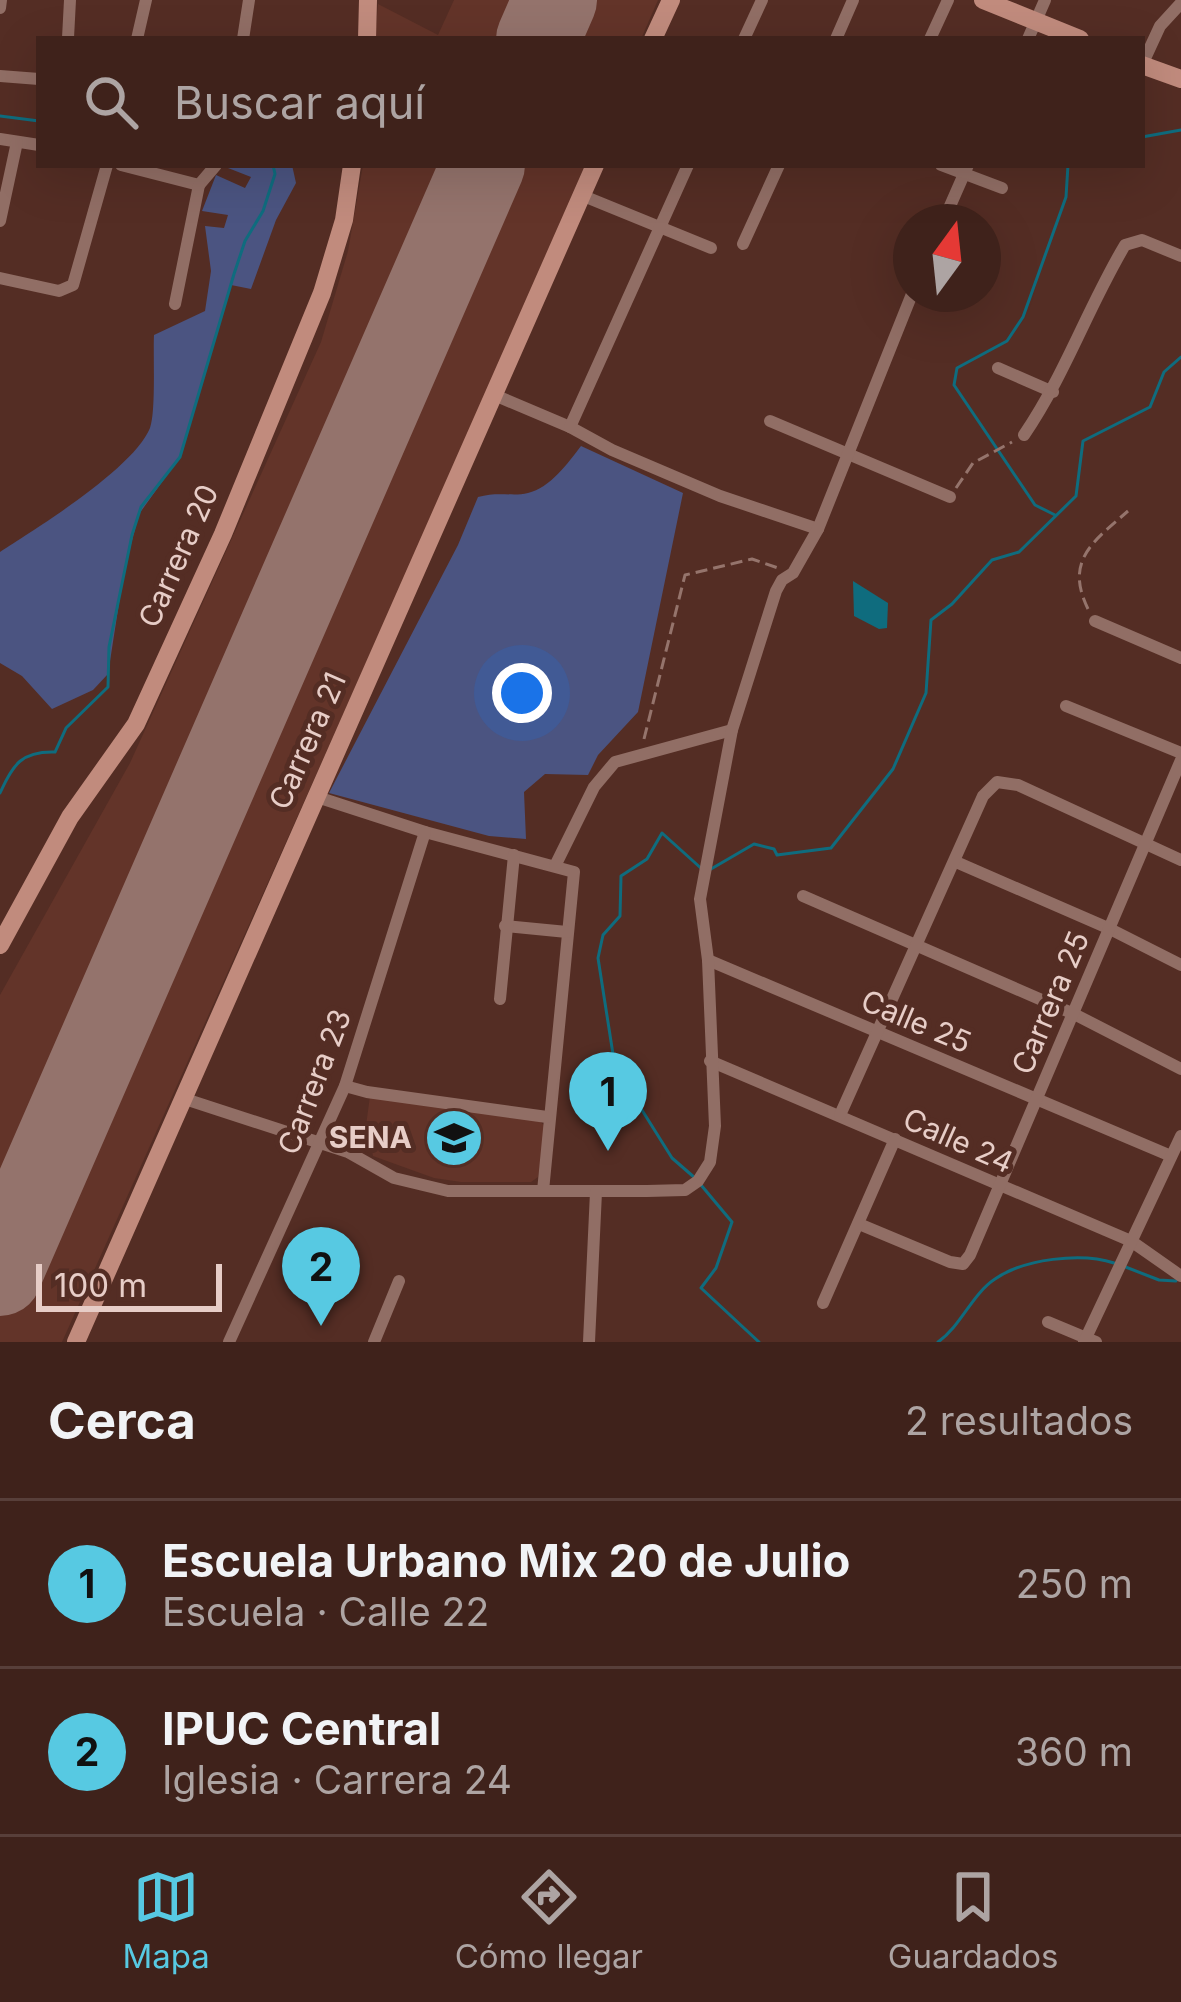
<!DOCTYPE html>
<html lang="es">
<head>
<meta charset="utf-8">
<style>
  :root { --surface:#3f221b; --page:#4a2f28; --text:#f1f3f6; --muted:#ada4a3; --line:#583f3a; --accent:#57c9e2 }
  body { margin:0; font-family:Inter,sans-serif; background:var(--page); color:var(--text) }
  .compass { position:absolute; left:893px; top:204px; width:108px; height:108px; border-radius:50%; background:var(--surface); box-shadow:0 12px 48px #0002; rotate:15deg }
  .scale { position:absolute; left:36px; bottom:30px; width:186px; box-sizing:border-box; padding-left:12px; border:6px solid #e7cdc7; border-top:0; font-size:33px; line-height:42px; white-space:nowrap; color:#e7cdc7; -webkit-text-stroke:9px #542d24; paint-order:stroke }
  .you { position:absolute; left:522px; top:693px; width:42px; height:42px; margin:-30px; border:9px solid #fff; border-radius:50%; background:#1a73e8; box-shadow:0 0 0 18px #1a73e833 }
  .badge { display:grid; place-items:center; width:78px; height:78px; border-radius:50%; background:var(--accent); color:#111; font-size:39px; font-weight:700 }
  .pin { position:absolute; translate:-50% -99px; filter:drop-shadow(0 3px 6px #0008) }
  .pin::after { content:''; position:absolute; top:63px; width:42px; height:36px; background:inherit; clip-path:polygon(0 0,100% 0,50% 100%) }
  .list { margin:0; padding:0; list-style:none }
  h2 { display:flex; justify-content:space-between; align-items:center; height:156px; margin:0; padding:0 48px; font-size:51px }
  h2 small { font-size:39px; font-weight:400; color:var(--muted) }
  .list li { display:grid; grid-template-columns:78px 1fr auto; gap:36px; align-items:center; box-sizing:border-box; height:168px; padding:0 48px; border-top:3px solid var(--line) }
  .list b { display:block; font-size:45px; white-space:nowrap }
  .list p { margin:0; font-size:39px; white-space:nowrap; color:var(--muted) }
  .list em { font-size:39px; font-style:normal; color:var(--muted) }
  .icon { flex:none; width:66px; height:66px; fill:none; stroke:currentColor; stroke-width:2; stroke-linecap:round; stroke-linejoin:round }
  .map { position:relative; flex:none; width:1181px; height:1342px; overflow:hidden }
  .search { position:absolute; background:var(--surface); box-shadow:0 12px 48px #0002; left:36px; right:36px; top:36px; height:132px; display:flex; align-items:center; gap:30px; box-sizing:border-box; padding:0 42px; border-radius:0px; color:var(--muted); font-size:45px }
  .sheet { height:492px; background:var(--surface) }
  nav { display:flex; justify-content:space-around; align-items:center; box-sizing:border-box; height:168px; border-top:3px solid var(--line); background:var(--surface); font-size:33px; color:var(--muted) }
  nav a { display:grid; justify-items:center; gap:6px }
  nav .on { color:var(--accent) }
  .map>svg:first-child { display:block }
  .built { fill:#633429 }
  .green { fill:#4b5481 }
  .water { fill:#0f6c7e }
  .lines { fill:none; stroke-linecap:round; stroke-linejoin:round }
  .stream { stroke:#0f6c7e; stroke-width:3 }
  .runway { stroke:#94736c; stroke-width:84 }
  .path { stroke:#95746c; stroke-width:3; stroke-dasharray:12 6; stroke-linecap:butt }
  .street { stroke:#916e65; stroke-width:12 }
  .secondary { stroke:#c18b7d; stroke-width:18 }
  .labels { text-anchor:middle; stroke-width:10; stroke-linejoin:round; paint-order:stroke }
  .street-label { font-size:30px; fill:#e7cdc7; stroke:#542d24 }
  .poi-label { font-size:30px; font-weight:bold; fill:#e7cdc7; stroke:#542d24; text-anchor:end }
</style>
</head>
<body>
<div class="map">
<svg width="1181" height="1342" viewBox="0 0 1181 1342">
  <rect width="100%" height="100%" fill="#542d24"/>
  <!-- built -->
  <g class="built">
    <path d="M454,0h204l-17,39h-266l3,-35 60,31z"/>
    <path d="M363,165h222l-157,360 -366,817h-62v-347l130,-232 191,-421 27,-91z"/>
    <path d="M370,1096l170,25 6,7 -8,49 -7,5h-70l-27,-4 -61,-22 -1,-6 -9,-2z"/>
  </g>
  <!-- green -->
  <g class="green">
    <path d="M230,165h62l4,18 -20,37 -25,69 -20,-4 -51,172 -41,57 -15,57 -16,103 -15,16 -41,19 -30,-33 -22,-13v-111c37,-24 134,-84 150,-124 6,-16 3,-73 4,-93l51,-24 6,-40 -6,-45 19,2 4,-13 -26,-4 14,-36 29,13 6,-11 -23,-9z"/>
    <path d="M581,446l102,47 -45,219 -40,43 -10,20 -43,-1 -21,18 2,47 -37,-3 -160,-43 129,-248 20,-48c21,-6 34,0 50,-4 22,-5 40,-30 53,-47z"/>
  </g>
  <!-- water -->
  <path class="water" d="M853,581l35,22 -1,25 -8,1 -25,-13z"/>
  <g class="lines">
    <!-- stream -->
    <g class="stream">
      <path d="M0,116l39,5"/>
      <path d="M1142,137l39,-7"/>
      <path d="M1055,515l-20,-10 -81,-120 3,-17 50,-27 16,-24 43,-120 2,-32"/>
      <path d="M0,793c13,-29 22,-42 55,-41l11,-24 42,-41 1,-40 23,-112 9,-28 39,-50 54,-183 11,-33 18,-30 12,-37 -2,-9"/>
      <path d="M711,869l43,-25 20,5 3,6 54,-7 62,-79 33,-76 5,-73 21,-16 40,-44 27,-8 57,-56 7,-55 67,-34 14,-35 17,-15"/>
      <path d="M695,1178l-23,-20 -57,-91 -17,-109 5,-23 17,-19 1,-40 26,-17 15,-26 41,37"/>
      <path d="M701,1185l31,37 -16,46 -15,20 58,54"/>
      <path d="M1123,1266l36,14 17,1"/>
      <path d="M938,1342c23,-16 34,-48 57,-63 29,-20 86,-27 119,-16"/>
    </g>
    <!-- runway -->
    <g class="runway">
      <path d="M538,39l17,-39"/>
      <path d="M0,1274l483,-1109"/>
    </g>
    <!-- path -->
    <g class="path">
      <path d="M956,488l17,-25 39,-21"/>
      <path d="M1088,609c-24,-49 6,-68 40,-98"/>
      <path d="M644,739l41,-164 67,-16 26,9"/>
    </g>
    <!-- street -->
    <g class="street">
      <path d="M0,8l1,-8"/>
      <path d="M68,38l2,-38"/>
      <path d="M137,39l9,-39"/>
      <path d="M243,39l6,-39"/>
      <path d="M744,39l18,-39"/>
      <path d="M836,39l17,-39"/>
      <path d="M930,39l18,-39"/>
      <path d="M1028,39l17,-39"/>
      <path d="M1142,65l18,-39 21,-23"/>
      <path d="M0,76l39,3"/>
      <path d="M0,139l39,6"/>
      <path d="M121,165l78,20 17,-20"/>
      <path d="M941,165l61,23"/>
      <path d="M581,195l130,53"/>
      <path d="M0,221l17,-79"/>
      <path d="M943,222l25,-57"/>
      <path d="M743,244l36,-79"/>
      <path d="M983,270h2"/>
      <path d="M0,278l59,13 14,-6 34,-120"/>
      <path d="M175,304l24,-119"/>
      <path d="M998,368l55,24"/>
      <path d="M492,394l78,33 42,23 108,46 98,33"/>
      <path d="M770,421l180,76"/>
      <path d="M570,427l118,-262"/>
      <path d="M1024,435c41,-60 64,-128 101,-190l17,-5 39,16"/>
      <path d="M1095,621l86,37"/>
      <path d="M1066,706l115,47"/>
      <path d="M317,797l108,35 149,40 -31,319"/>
      <path d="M956,862l152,66 73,37"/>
      <path d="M555,866l39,-79 21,-25 117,-32"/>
      <path d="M803,896l271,118 107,55"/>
      <path d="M505,926l62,6"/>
      <path d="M708,960l463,196"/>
      <path d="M500,999l14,-144"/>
      <path d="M710,1061l421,180 50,35"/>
      <path d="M345,1086l22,6 180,25"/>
      <path d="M182,1098l166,54 46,26 54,13h199l38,-1 13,-9 12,-19 5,-36 -7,-166 -8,-61 32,-169 44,-139 6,-11 11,-7 25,-44 94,-235"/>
      <path d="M840,1115l143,-319 14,-14 21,3 163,75"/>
      <path d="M859,1224l91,38 13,2 7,-9 211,-495"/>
      <path d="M823,1303l72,-164"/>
      <path d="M1048,1322l48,20"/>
      <path d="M229,1342l116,-256 80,-254"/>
      <path d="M374,1342l25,-61"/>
      <path d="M589,1342l7,-150"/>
      <path d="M1084,1342l97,-206"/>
    </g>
    <!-- secondary -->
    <g class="secondary">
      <path d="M983,0l97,39"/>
      <path d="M367,39l1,-39"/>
      <path d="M653,39l18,-39"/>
      <path d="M1142,65l39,14"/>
      <path d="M0,945l70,-128 66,-93 87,-190 99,-241 22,-73 8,-55"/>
      <path d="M76,1342l519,-1177"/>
    </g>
  </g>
  <!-- icons -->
  <defs>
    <symbol id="university-disc" viewBox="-11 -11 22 22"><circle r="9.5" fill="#57c9e2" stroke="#542d24"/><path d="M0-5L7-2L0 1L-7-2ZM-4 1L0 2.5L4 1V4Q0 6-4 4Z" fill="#111"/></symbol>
  </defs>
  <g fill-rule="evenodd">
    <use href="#university-disc" x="421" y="1105" width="66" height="66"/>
  </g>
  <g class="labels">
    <!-- street labels -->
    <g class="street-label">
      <text transform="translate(179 556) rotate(-66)" y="10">Carrera 20</text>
      <text transform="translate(308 741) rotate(-66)" y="10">Carrera 21</text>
      <text transform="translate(1051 1003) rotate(-67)" y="10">Carrera 25</text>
      <text transform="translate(916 1022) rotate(23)" y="10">Calle 25</text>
      <text transform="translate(315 1082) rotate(-69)" y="10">Carrera 23</text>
      <text transform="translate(958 1141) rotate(24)" y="10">Calle 24</text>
    </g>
    <!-- poi labels -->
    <g class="poi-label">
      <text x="412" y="1148">SENA</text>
    </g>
  </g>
</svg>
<svg class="compass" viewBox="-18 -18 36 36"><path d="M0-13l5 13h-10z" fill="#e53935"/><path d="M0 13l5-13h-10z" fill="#ada4a3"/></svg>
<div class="scale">100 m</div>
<div class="you"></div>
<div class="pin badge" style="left:608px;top:1151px">1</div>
<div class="pin badge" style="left:321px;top:1326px">2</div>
<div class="search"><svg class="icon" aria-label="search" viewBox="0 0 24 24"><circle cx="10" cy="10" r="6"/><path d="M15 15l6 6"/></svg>Buscar aquí</div>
</div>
<section class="sheet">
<h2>Cerca<small>2 resultados</small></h2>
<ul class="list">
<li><span class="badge">1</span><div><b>Escuela Urbano Mix 20 de Julio</b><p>Escuela · Calle 22</p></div><em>250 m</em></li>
<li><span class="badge">2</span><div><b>IPUC Central</b><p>Iglesia · Carrera 24</p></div><em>360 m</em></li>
</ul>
</section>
<nav>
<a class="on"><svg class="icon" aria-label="map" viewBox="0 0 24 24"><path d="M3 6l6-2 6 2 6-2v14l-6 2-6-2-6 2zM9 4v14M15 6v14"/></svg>Mapa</a>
<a><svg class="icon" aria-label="directions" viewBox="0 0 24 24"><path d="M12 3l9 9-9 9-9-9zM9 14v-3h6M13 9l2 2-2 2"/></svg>Cómo llegar</a>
<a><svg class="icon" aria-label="saved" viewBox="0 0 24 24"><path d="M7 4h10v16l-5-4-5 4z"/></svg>Guardados</a>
</nav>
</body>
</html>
